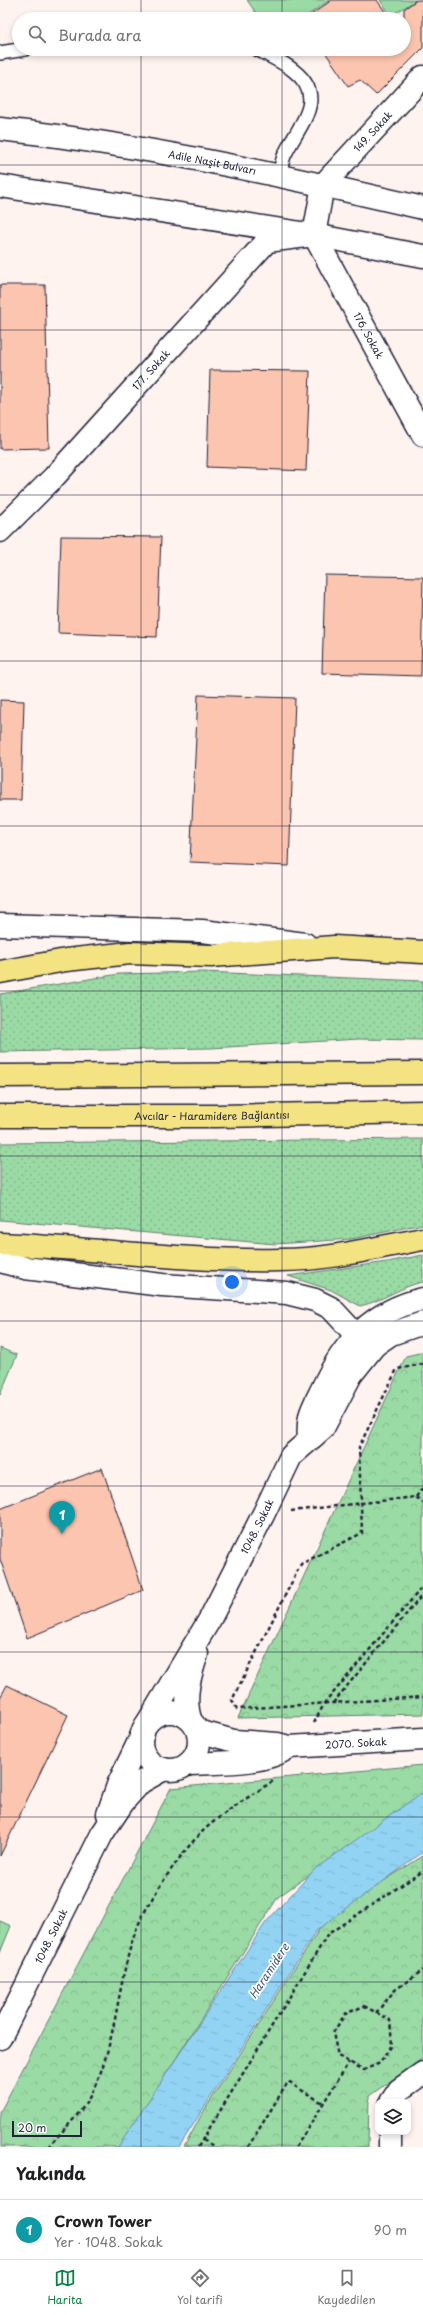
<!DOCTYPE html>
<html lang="tr">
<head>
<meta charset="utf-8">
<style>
  :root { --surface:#fff; --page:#f6f6f6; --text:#202124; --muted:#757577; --line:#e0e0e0; --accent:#0b8043 }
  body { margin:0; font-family:"Playpen Sans",sans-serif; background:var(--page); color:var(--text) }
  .controls { position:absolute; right:12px; bottom:12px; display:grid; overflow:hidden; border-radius:8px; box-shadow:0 2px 6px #0003 }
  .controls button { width:36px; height:36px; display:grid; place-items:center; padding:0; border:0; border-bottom:1px solid var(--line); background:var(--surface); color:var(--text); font:20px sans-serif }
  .scale { position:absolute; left:12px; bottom:10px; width:70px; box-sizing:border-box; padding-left:4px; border:2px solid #22223b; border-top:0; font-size:11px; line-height:14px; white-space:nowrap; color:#22223b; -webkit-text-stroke:3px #fff; paint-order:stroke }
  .you { position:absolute; left:232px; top:1282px; width:14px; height:14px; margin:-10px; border:3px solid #fff; border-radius:50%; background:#1a73e8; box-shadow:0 0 0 6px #1a73e833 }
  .badge { display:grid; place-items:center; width:26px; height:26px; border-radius:50%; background:var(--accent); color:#fff; font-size:13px; font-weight:700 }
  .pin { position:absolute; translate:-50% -33px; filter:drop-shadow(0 1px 2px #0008) }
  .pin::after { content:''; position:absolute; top:21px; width:14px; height:12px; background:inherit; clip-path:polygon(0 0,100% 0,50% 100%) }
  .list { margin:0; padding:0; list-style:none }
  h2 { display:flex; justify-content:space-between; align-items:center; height:52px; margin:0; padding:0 16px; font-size:17px }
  h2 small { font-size:13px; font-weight:400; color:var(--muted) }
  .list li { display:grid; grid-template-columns:26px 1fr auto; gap:12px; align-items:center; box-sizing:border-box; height:60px; padding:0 16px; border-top:1px solid var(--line) }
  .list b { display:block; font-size:15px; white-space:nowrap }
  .list p { margin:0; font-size:13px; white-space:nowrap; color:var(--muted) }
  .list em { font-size:13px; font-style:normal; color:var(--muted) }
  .icon { flex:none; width:22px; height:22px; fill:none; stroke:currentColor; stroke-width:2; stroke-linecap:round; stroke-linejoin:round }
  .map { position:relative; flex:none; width:423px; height:2147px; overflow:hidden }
  .search { position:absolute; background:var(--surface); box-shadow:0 2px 6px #0003; left:12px; right:12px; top:12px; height:44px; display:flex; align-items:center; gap:10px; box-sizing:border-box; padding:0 14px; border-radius:22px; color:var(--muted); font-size:15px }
  .sheet { height:112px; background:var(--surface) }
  nav { display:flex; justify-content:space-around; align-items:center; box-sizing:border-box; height:56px; border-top:1px solid var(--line); background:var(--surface); font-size:11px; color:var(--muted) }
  nav a { display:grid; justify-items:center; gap:2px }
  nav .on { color:var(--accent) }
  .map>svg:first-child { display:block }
  .grass { fill:url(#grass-dots); stroke:#5e7e70 }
  .park { fill:url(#park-crowns); stroke:#5e7e70 }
  .pitch { fill:#9adaa4; stroke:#5e7e70 }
  .water { fill:url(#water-ripples); stroke:#658ca9 }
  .building { fill:#fcc5af; stroke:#22223b }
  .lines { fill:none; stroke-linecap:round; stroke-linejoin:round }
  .service-casing { stroke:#22223b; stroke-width:16 }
  .minor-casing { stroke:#22223b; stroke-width:25 }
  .secondary-casing { stroke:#22223b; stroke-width:25 }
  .trunk-casing { stroke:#22223b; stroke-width:25 }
  .path { stroke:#22223b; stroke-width:2.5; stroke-dasharray:4 3; stroke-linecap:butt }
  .service { stroke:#fff; stroke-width:13 }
  .minor { stroke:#fff; stroke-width:22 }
  .secondary { stroke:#fff; stroke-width:22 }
  .trunk { stroke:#f4e382; stroke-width:22 }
  .grid { fill:none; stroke:#22223b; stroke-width:1; stroke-opacity:0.55 }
  .labels { text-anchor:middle; stroke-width:3.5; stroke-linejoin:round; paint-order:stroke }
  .street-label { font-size:10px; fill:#22223b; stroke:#fff }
  .water-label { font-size:11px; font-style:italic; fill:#445772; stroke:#fff }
</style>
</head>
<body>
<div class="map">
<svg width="423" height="2147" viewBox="0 0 423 2147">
  <defs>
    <pattern id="grass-dots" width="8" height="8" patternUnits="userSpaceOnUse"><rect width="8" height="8" fill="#9adaa4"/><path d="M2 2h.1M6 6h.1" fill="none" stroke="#84bb8e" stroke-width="1.8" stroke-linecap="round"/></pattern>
    <pattern id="park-crowns" width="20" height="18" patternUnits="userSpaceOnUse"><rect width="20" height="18" fill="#9adaa4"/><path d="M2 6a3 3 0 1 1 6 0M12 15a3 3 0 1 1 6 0" fill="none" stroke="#84bb8e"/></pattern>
    <pattern id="water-ripples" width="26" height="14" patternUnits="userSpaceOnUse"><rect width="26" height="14" fill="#92d3f3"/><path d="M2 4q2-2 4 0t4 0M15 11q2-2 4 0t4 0" fill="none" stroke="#7eb5d1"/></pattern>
  </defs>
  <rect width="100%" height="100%" fill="#fef3ef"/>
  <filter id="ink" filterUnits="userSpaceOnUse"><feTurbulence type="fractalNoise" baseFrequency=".025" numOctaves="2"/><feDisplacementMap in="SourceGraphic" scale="8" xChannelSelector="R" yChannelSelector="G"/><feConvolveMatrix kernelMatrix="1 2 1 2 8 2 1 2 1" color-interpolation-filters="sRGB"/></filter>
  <g filter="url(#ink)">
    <!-- grass -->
    <g class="grass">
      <path d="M203,972l220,9v59l-64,-1 -148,9 -211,4v-58l119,-20z"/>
      <path d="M423,1139v85l-72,15 -76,5 -275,-24v-77z"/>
      <path d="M423,1255v27c-22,4 -40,19 -63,24l-29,-16 -43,-14 99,-14z"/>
    </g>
    <!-- park -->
    <g class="park">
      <path d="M423,1352v362l-185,4 168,-362z"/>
      <path d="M423,1765v30l-145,102 -158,250h-120v-35l171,-324z"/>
      <path d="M423,1856v202l-54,38 -1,51h-184l18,-33 125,-197z"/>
    </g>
    <!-- pitch -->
    <g class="pitch">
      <path d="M247,0h83l-28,19h-42z"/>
      <path d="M380,0h36l-25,16z"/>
      <path d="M0,1348l17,7 -17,40z"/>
      <path d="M0,1921l11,5 -11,27z"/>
    </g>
    <!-- water -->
    <path class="water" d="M423,1792v60l-107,79 -137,216h-61l148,-225 49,-53z"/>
    <!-- building -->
    <g class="building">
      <path d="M332,0h45l13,19h-85z"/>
      <path d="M417,0h6v48l-47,47 -16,-15 -12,6 -25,-37h81v-40z"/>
      <path d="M0,285h45l4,163 -49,1z"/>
      <path d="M210,370l100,1 -4,100 -99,-4z"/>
      <path d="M61,536l100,1 -4,100 -99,-4z"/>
      <path d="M325,575l98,2 -2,99 -99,-3z"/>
      <path d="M198,695l97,3 -6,168 -99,-4z"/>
      <path d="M0,700l24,1 -3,99h-21z"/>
      <path d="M102,1468l41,122 -116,48 -27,-79v-50z"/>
      <path d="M7,1685l61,30 -68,141v-158z"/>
    </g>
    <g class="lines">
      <defs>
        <g id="service">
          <path d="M257,49c12,7 27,13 37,22 34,27 5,54 -8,81 -4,6 -5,16 -6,23"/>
          <path d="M0,53l25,-4"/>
        </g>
        <g id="minor">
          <path id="s1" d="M323,185l100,-108"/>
          <path id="s2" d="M0,531l54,-54 213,-236 47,-6 109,200"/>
          <path id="s3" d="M198,1731l36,10 44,3 11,3 134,-8"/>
          <path d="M188,1764c29,-2 74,1 98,-15"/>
          <path d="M391,2102l8,-12 24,-17"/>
          <path d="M390,2132v15"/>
        </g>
        <g id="secondary">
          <path id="s4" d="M0,129c141,15 285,47 423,79"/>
          <path d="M0,186l314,49 109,21"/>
          <path d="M314,235l9,-50"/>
          <path d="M0,925l202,6 103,13"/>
          <path d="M0,1261l25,7 137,17 125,8 28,7 16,8 25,27 11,8 8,2"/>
          <path d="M309,1439c-2,-24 3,-29 13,-50 21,-46 50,-78 101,-90"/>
          <circle cx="170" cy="1741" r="29"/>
          <path d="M190,1719c-7,-22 0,-44 7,-65"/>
          <path id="s5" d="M148,1722l62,-103 54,-106 27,-57 32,-28 28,-53 24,-30 16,-11 32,-11"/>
          <path d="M108,1814l10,-29 25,-52"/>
          <path id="s6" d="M0,2038l102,-204 22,-33 17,-19 23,-13"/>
        </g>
        <g id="trunk">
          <path d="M0,972l66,-12 64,-7 81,3 123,-9 89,5"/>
          <path d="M0,1076l423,-3"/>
          <path id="s7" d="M0,1116h216l207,-4"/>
          <path d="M0,1244c93,4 186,18 279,16 49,0 96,-12 144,-21"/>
        </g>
      </defs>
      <!-- service casing -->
      <use href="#service" class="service-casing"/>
      <!-- minor casing -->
      <use href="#minor" class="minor-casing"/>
      <!-- secondary casing -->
      <use href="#secondary" class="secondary-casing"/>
      <!-- trunk casing -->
      <use href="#trunk" class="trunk-casing"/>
      <!-- path -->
      <g class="path">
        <path d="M423,1364l-26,5 -38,78 3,86 -61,31 -69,136 5,9 186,-12"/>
        <path d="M416,1497l7,-10"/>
        <path d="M291,1511l125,-14 7,6"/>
        <path d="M333,1703l90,-109"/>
        <path d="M314,1723l10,-19 99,-118"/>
        <path d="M364,2006l26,14 2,25 -12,18 -16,7 -26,-14 -5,-23 12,-19z"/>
        <path d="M376,2013l19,-23 28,-20"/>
        <path d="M203,2140l12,7"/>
        <path d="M48,2147c13,-15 31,-31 41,-49 28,-51 27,-111 46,-165 10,-28 45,-80 67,-101 17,-17 50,-37 71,-51"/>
        <path d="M198,2147l130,-213 95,-63"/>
        <path d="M248,2147l40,-65 35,21"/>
        <path d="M296,2147l53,-85"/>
      </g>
      <!-- service -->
      <use href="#service" class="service"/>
      <!-- minor -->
      <use href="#minor" class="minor"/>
      <!-- secondary -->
      <use href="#secondary" class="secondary"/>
      <!-- trunk -->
      <use href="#trunk" class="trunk"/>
    </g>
  </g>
  <!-- grid -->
  <path class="grid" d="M141,0v19M282,0v19M141,49v2098M282,49v2098M0,165h423M0,330h423M0,495h423M0,661h423M0,826h423M0,991h423M0,1156h423M0,1321h423M0,1486h423M0,1652h423M0,1817h423M0,1982h423"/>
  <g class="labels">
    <!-- street labels -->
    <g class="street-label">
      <text dy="4" stroke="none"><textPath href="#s1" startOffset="73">149. Sokak</textPath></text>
      <text dy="4" stroke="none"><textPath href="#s4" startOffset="215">Adile Naşit Bulvarı</textPath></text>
      <text dy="4" stroke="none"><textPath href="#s2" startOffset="556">176. Sokak</textPath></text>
      <text dy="4" stroke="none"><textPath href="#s2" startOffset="221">177. Sokak</textPath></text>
      <text dy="4" stroke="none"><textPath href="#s7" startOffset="212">Avcılar - Haramidere Bağlantısı</textPath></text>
      <text dy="4" stroke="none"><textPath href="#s5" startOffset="224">1048. Sokak</textPath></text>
      <text dy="4" stroke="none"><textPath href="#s3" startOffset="160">2070. Sokak</textPath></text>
      <text dy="4" stroke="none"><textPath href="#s6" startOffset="114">1048. Sokak</textPath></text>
    </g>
    <!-- water labels -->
    <g class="water-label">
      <text transform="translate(269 1971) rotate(-57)" y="4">Haramidere</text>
    </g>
  </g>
</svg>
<div class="controls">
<button><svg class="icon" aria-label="layers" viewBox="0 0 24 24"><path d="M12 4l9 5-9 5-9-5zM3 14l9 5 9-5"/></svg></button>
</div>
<div class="scale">20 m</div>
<div class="you"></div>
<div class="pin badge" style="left:62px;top:1534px;background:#0f9aa8">1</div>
<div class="search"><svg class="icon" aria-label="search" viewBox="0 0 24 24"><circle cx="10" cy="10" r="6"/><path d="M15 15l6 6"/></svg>Burada ara</div>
</div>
<section class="sheet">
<h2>Yakında<small></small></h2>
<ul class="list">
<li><span class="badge" style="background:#0f9aa8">1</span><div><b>Crown Tower</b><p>Yer · 1048. Sokak</p></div><em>90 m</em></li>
</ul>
</section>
<nav>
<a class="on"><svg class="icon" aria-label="map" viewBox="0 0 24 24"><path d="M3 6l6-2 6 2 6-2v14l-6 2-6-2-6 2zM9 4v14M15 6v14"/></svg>Harita</a>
<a><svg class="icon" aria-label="directions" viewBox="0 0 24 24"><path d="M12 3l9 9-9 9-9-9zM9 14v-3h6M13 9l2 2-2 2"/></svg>Yol tarifi</a>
<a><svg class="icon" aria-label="saved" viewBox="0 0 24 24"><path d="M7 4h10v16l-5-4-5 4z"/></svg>Kaydedilen</a>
</nav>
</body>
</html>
